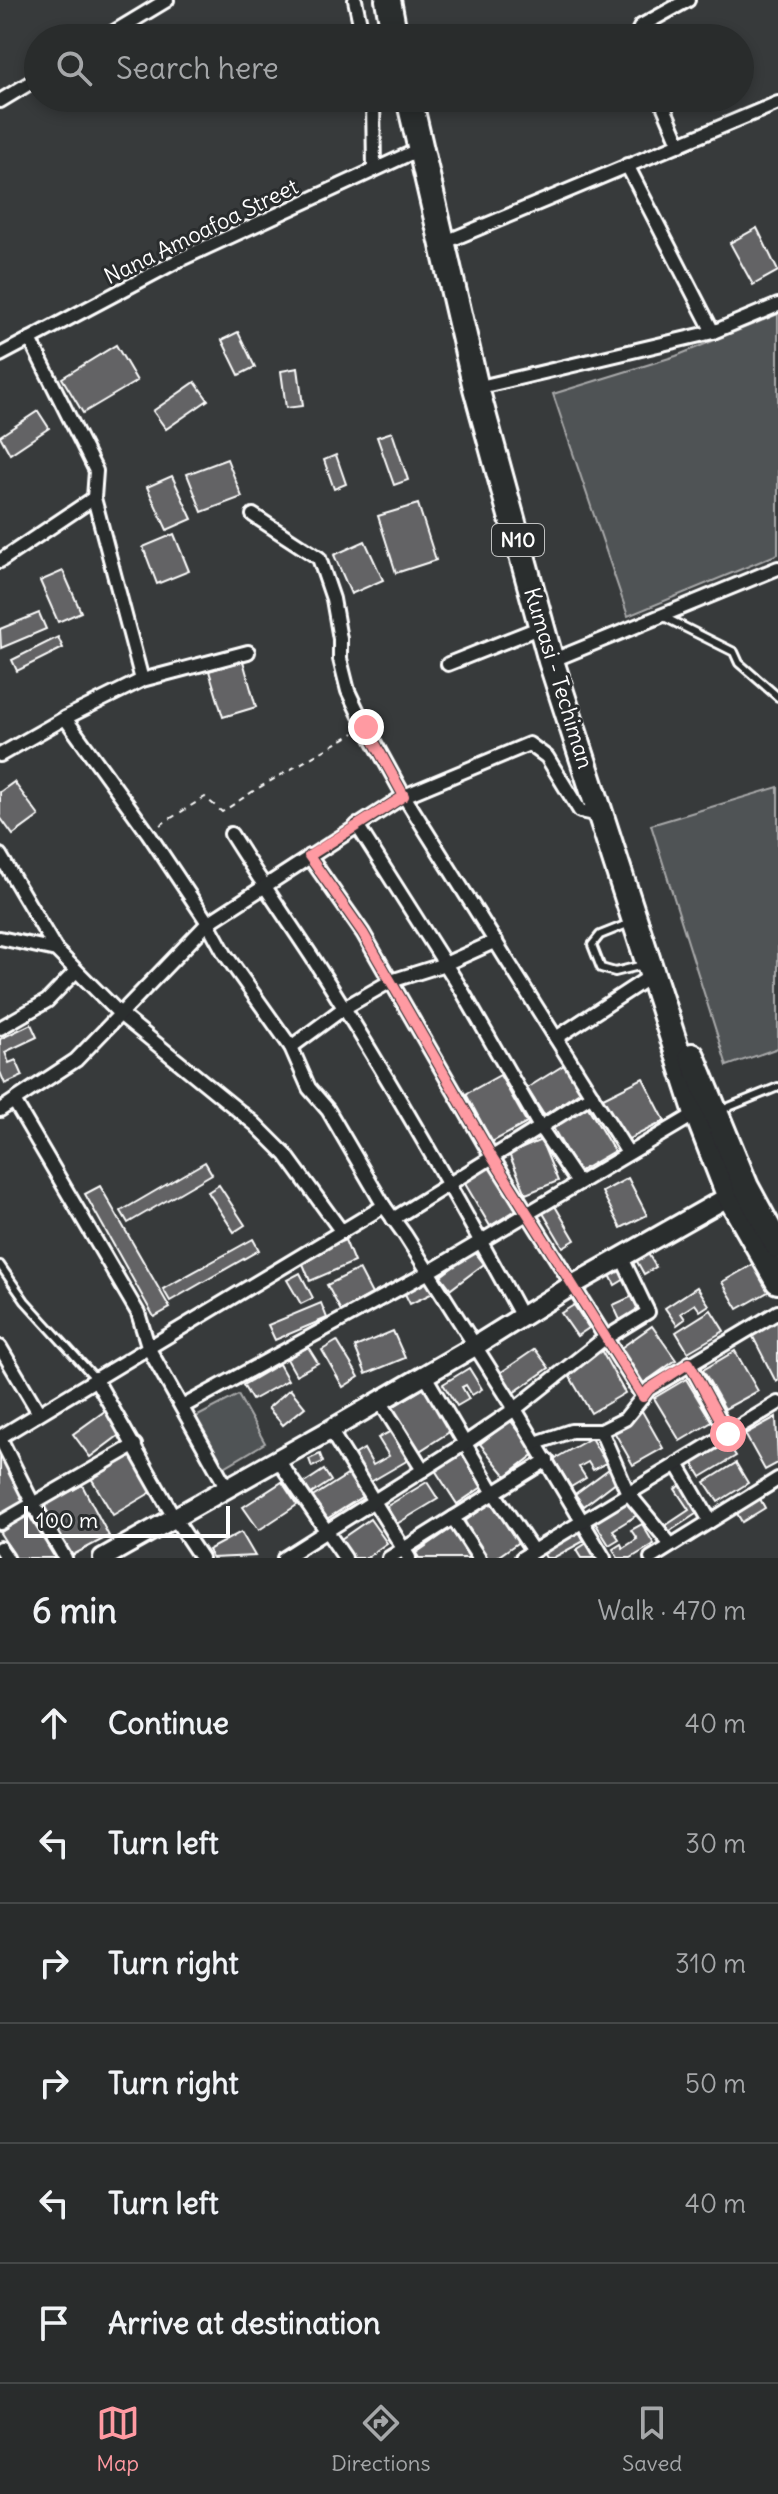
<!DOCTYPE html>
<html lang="en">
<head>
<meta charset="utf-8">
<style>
  :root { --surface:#292c2c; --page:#353838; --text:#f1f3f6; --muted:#a5a7a9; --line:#454848; --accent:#ff9aa2 }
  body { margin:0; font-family:Delius,sans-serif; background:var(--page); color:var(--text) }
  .scale { position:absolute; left:24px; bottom:20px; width:206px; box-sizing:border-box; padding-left:8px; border:4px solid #fff; border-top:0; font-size:22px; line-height:28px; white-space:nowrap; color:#fff; -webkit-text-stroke:6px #2a2d2e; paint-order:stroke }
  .stop { position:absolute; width:24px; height:24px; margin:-18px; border:6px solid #ff9aa2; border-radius:50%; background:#fff }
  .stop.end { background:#ff9aa2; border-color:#fff; box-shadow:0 2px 8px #0008 }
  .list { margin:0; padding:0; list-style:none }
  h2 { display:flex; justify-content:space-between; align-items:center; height:104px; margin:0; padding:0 32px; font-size:34px }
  h2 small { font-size:26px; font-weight:400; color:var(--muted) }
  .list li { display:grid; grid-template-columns:52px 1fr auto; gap:24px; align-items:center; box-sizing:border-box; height:120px; padding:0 32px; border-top:2px solid var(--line) }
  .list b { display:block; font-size:30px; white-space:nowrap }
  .list em { font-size:26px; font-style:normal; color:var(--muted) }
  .icon { flex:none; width:44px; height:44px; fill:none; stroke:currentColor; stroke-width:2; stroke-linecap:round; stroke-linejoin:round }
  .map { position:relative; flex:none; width:778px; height:1558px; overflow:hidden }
  .search { position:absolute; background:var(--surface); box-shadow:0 4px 12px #0003; left:24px; right:24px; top:24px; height:88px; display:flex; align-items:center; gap:20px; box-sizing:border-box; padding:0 28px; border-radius:44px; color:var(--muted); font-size:30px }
  .sheet { height:824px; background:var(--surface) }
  nav { display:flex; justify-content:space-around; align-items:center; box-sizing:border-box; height:112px; border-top:2px solid var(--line); background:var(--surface); font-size:22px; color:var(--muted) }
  nav a { display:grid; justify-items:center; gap:4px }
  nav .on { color:var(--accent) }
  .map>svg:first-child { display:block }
  .green { fill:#505354; stroke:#a8a9aa; stroke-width:2 }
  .building { fill:#636465; stroke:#fff; stroke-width:2 }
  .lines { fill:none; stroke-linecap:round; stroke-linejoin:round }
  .lane-casing { stroke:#fff; stroke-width:12 }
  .street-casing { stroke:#fff; stroke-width:18 }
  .secondary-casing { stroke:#fff; stroke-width:24 }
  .highway-casing { stroke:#fff; stroke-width:30 }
  .path { stroke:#fff; stroke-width:2; stroke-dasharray:6 6; stroke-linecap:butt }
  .lane { stroke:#2a2d2e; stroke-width:6 }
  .street { stroke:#2a2d2e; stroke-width:12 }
  .secondary { stroke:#2a2d2e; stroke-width:18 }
  .highway { stroke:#2a2d2e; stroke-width:24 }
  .route { stroke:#ff9aa2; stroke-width:10 }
  .labels { text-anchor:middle; stroke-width:6; stroke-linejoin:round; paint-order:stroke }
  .shield { fill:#2a2d2e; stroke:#bfc0c0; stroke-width:2 }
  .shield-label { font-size:20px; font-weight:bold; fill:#fff }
  .street-label { font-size:22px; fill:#fff; stroke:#2a2d2e }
</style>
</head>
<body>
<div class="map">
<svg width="778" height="1558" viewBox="0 0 778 1558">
  <rect width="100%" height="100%" fill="#373a3b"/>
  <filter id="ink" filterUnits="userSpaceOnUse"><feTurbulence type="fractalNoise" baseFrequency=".0125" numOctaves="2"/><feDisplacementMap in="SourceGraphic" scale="16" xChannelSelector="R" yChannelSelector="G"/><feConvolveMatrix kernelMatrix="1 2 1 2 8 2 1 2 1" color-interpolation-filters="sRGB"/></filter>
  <g filter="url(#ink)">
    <!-- green -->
    <g class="green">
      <path d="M778,314v240l-150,62 -75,-222 123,-38z"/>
      <path d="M778,787v261l-51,18 -76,-241z"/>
      <path d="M238,1395l27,48 -44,26 -27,-51z"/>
    </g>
    <!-- building -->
    <g class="building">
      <path d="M757,228l21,43 -25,14 -23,-42z"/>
      <path d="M238,332l17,35 -16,8 -17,-35z"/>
      <path d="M116,345l21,36 -54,32 -21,-35z"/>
      <path d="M298,368l5,38 -17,2 -5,-37z"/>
      <path d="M195,382l13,18 -42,29 -13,-18z"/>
      <path d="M38,411l11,17 -39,26 -10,-18z"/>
      <path d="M392,432l16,48 -14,5 -17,-48z"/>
      <path d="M336,455l10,29 -12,5 -10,-29z"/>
      <path d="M227,459l15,38 -40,15 -15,-38z"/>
      <path d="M172,476l20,43 -25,11 -20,-43z"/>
      <path d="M418,504l18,56 -40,13 -18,-57z"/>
      <path d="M174,534l15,37 -32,13 -14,-37z"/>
      <path d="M365,541l18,39 -32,14 -17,-39z"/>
      <path d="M63,571l18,41 -23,10 -18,-41z"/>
      <path d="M39,613l7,16 -45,19 -1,-19z"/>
      <path d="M58,637l5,11 -46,23 -5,-11z"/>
      <path d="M243,661l13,46 -33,10 -14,-46z"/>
      <path d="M14,782l25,34 -26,19 -13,-18v-25z"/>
      <path d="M31,1024l6,13 -32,15 4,11 7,-3 7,16 -18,8 -5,-12v-33z"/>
      <path d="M564,1065l17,26 -37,24 -17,-27z"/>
      <path d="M500,1075l27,48 -35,19 -26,-48z"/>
      <path d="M643,1078l22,43 -42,21 -22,-43z"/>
      <path d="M586,1104l28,47 -36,21 -27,-48z"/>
      <path d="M541,1140l17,41 -32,13 -17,-40z"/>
      <path d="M205,1162l7,12 -84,49 -7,-12z"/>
      <path d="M490,1166l26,44 -26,16 -26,-44z"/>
      <path d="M628,1178l19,37 -26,13 -19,-36z"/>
      <path d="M219,1185l26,40 -11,7 -26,-40z"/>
      <path d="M100,1186l70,122 -16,9 -69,-123z"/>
      <path d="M555,1206l20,34 -12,7 -20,-34z"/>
      <path d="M253,1239l6,11 -89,51 -7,-12z"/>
      <path d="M345,1240l9,22 -44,19 -9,-22z"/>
      <path d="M474,1251l10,13 -33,25 -10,-13z"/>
      <path d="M647,1252l9,15 -12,7 -9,-16z"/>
      <path d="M759,1261l16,27 -37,21 -16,-27z"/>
      <path d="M617,1264l8,15 -10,6 -8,-16z"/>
      <path d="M359,1269l13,25 -31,17 -14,-26z"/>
      <path d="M300,1273l13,25 -12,6 -14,-24z"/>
      <path d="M427,1281l6,12 -23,11 -6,-12z"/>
      <path d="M697,1287l12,18 -9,6 -5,-7 -14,9 4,6 -8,6 -12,-17z"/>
      <path d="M635,1295l7,15 -22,10 -7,-15z"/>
      <path d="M321,1303l6,15 -52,22 -7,-15z"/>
      <path d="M574,1305l15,23 -12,8 -16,-23z"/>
      <path d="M711,1310l13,21 -36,21 -12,-20z"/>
      <path d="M778,1319v62l-2,1 -25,-49z"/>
      <path d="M652,1326l24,34 -34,24 -24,-34z"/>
      <path d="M393,1331l12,27 -39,16 -11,-27z"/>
      <path d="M337,1341l22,36 -16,10 -21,-37z"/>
      <path d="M308,1347l10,16 -22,12 -9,-16z"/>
      <path d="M535,1349l14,19 -36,25 -13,-20z"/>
      <path d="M601,1350l24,43 -34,20 -25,-43z"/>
      <path d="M735,1351l23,40 -33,18 -22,-39z"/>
      <path d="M279,1364l9,16 -36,20 -9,-15z"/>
      <path d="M469,1368l13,21 -10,6 -6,-10 -4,2 7,12 -12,7 -14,-22z"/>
      <path d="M686,1379l26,43 -32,19 -26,-43z"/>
      <path d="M424,1388l27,43 -33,21 -27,-44z"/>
      <path d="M290,1389l15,18 -22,18 -15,-17z"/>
      <path d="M105,1411l17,22 -32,24 -17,-23z"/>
      <path d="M642,1411l21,37 -30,17 -21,-37z"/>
      <path d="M776,1417l2,46 -13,7 -20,-36z"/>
      <path d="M510,1420l26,33 -30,23 -26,-32z"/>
      <path d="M393,1430l17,29 -43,25 -16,-27 13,-8 9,16 16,-9 -11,-18z"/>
      <path d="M591,1438l15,25 -13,7 -5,-8 -9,5 7,11 -15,9 -17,-28z"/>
      <path d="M726,1441l10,15 -35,21 -9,-15z"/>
      <path d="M463,1452l22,33 -28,19 -22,-34z"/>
      <path d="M133,1453l22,37 -42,25 -22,-37z"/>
      <path d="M0,1454l27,47 -27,15z"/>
      <path d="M320,1454l3,8 -11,5 -3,-8z"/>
      <path d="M736,1463l12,20 -30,19 -13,-20z"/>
      <path d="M609,1469l8,12 -33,25 -9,-12z"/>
      <path d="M324,1470l7,11 -20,13 -7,-11z"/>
      <path d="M349,1474l14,22 -38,24 -14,-22z"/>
      <path d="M282,1482l15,23 -38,25 -16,-23z"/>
      <path d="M427,1482l11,17 -43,26 -11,-17z"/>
      <path d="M685,1483l17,27 -35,23 -5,-5 27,-18 -14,-21z"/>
      <path d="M82,1485l27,51 -38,20 -27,-51z"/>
      <path d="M759,1497l6,11 -23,14 -7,-12z"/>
      <path d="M628,1499l9,16 -24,15 6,9 -10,6 -15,-24z"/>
      <path d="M492,1502l28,39 -24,17h-11l-24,-34z"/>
      <path d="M28,1514l27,44h-39l-16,-25z"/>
      <path d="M370,1519l17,24 -21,15h-17l-11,-17z"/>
      <path d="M642,1524l12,20 -23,14h-13l-5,-9 8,-5 2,4 14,-9 -6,-9z"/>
      <path d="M452,1528l22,30h-55l-3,-5z"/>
      <path d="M579,1531l5,10 -31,17h-7l-4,-7z"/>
      <path d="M241,1532l14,24 -43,2 -4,-8z"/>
      <path d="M587,1543l9,15h-15l-5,-8z"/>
    </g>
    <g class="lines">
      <defs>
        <g id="lane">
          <path d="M662,616l72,36 5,11 39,34"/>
          <path d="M630,923l-30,12 -8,10 9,23 14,4 28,-7"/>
          <path d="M719,1111l59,-24"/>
          <path d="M0,1265l25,36 70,77"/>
        </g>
        <g id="street">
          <path d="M355,0l8,38"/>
          <path d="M104,38l63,-38"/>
          <path d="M635,38l6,-12 47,-26"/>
          <path d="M373,98l1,72"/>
          <path d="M660,98l20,47"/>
          <path d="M0,101l38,-23"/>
          <path d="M627,165l86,167"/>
          <path d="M443,243l335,-140"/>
          <path d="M0,355l179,-95 243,-112"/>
          <path d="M476,388l237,-56 65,-27"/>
          <path d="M253,515l66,43 14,41 7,40v20l8,32 12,25 44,80 224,357"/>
          <path d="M0,561l94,-63"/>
          <path d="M551,661l227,-93"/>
          <path d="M448,664l93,-37"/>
          <path d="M142,680l106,-28"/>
          <path d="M65,718l83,115 60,90 17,31 66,93 18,41 19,22 56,96 21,29 110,174 89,149"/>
          <path d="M0,755l65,-37 77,-38 -48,-182 2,-27 -66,-132"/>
          <path d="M357,825l104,164 79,138 38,56"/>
          <path d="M231,834c26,42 54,82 81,123 75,117 144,238 210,360"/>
          <path d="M0,855l56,95"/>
          <path d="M309,856l54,77 129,224 151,240"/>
          <path d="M0,938l56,12 65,65 134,109 31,31 56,77"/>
          <path d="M0,1028l47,-27 29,-30"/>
          <path d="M556,1038l98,-64"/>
          <path d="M291,1047l53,-39 47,-27 54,-17 51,-23"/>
          <path d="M14,1101l124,212 11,36 78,139"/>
          <path d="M0,1110l76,-50 132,-137 196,-127 125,-52 18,13 33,54 23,5"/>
          <path d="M393,1219l199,-124"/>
          <path d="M0,1347l39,66"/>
          <path d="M689,1363l39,71"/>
          <path d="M424,1374l70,119 39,58"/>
          <path d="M95,1378l80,141 26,39"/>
          <path d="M380,1401l43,69"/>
          <path d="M182,1407l247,-135 268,-159"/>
          <path d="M330,1430l79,128"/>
          <path d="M601,1431l27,62 43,52"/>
          <path d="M0,1437l384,-231"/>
          <path d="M0,1438l33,66 32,54"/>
          <path d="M536,1443l35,-12h30l24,-12 24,-30 129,-77"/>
          <path d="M278,1460l67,98"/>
          <path d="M677,1464l33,57"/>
          <path d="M0,1523l135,-78"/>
          <path d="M0,1548l7,10"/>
          <path d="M284,1558l180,-114 51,-35 86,-68 47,-29 -26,-54"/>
          <path d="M389,1558l64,-40"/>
          <path d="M479,1558l-26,-40 94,-58"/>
          <path d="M522,1558l256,-155"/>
          <path d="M651,1558l127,-79"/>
        </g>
        <path id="secondary" d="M103,1558l227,-128 145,-84 96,-60 169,-96"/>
        <g id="highway">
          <path d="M388,0l7,38"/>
          <path d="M409,98l67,290 75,273 146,452 32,82 49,86"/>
          <path d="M692,1056l54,131 32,59"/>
        </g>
      </defs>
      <!-- lane casing -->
      <use href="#lane" class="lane-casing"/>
      <!-- street casing -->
      <use href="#street" class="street-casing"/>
      <!-- secondary casing -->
      <use href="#secondary" class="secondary-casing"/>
      <!-- highway casing -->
      <use href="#highway" class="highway-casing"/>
      <!-- path -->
      <path class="path" d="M160,825l45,-28 17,15 33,-22 99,-57"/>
      <!-- lane -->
      <use href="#lane" class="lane"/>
      <!-- street -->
      <use href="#street" class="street"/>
      <!-- secondary -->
      <use href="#secondary" class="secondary"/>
      <!-- highway -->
      <use href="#highway" class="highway"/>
    </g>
  </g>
  <g class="lines" filter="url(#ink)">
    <!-- route -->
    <path class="route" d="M366,727l38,69 -95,60 54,77 129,224 151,240 6,-8 40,-26 39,71"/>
  </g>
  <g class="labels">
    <!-- shield labels -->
    <rect class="shield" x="492" y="524" width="52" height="32" rx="6"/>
    <g class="shield-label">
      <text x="518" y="547">N10</text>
    </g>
    <!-- street labels -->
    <g class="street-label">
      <text transform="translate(201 231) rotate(-26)" y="8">Nana Amoafoa Street</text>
      <text transform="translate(559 678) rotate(73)" y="8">Kumasi - Techiman</text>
    </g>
  </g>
</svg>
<div class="scale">100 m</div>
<div class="stop" style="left:728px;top:1434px"></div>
<div class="stop end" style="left:366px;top:727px"></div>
<div class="search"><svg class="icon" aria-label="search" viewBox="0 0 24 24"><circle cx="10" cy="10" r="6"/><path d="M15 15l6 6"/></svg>Search here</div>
</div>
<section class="sheet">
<h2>6 min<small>Walk · 470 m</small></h2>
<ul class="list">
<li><svg class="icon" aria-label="ahead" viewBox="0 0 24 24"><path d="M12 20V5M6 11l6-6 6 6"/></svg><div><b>Continue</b></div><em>40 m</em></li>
<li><svg class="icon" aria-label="left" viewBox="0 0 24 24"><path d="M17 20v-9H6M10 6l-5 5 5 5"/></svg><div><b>Turn left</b></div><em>30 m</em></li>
<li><svg class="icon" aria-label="right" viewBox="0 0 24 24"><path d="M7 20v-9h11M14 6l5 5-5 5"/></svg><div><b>Turn right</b></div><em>310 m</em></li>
<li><svg class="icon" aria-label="right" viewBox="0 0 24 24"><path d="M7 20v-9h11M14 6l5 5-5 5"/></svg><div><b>Turn right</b></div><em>50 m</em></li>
<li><svg class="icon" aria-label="left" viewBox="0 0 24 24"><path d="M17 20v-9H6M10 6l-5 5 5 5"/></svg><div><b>Turn left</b></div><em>40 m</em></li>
<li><svg class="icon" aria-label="arrive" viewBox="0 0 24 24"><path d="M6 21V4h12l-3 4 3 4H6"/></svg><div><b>Arrive at destination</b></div></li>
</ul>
</section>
<nav>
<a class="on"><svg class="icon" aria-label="map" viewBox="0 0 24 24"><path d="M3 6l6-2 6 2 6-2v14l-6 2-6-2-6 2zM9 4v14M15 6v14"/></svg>Map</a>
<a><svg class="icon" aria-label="directions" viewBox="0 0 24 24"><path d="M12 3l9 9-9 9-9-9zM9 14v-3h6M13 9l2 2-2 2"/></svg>Directions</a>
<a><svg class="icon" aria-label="saved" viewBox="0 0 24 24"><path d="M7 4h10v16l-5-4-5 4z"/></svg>Saved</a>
</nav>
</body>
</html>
